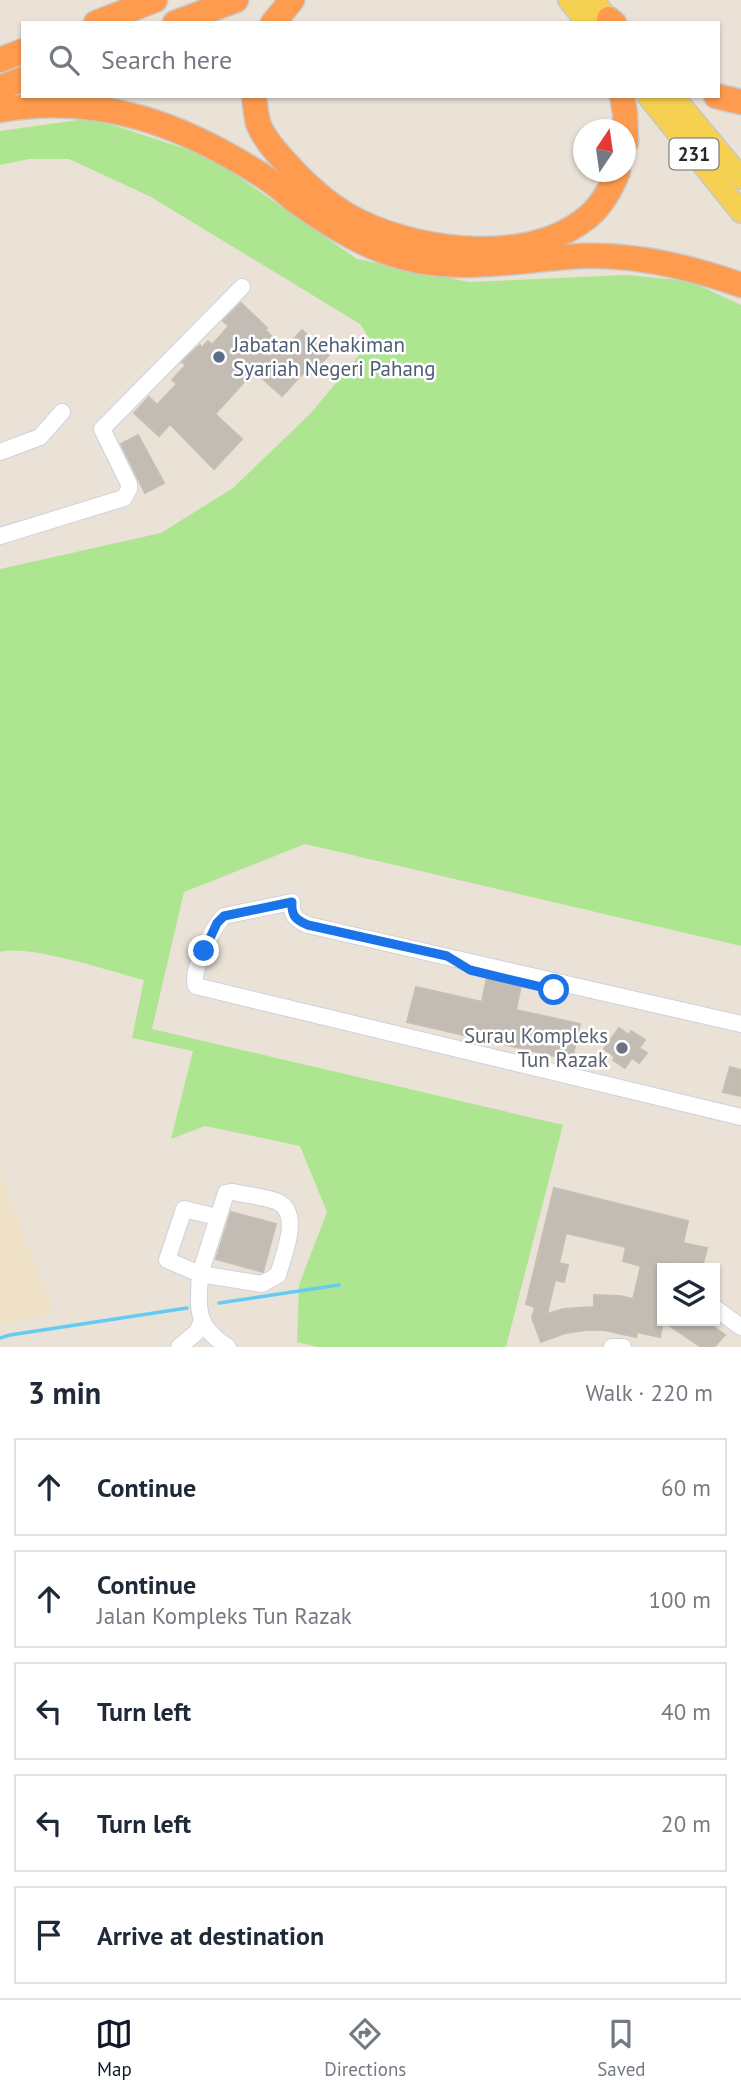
<!DOCTYPE html>
<html lang="en">
<head>
<meta charset="utf-8">
<style>
  :root { --surface:#fff; --page:#f2f2f3; --text:#1f2937; --muted:#747a83; --line:#e0e1e3; --accent:#111827 }
  body { margin:0; font-family:"PT Sans",sans-serif; background:var(--page); color:var(--text) }
  .controls { position:absolute; right:21px; bottom:21px; display:grid; overflow:hidden; border-radius:0px; box-shadow:0 2px 5px #0004 }
  .controls button { width:63px; height:63px; display:grid; place-items:center; padding:0; border:0; border-bottom:2px solid var(--line); background:var(--surface); color:var(--text); font:35px sans-serif }
  .compass { position:absolute; left:573px; top:119px; width:63px; height:63px; border-radius:50%; background:var(--surface); box-shadow:0 2px 5px #0004; rotate:13deg }
  .stop { position:absolute; width:21px; height:21px; margin:-16px; border:5px solid #1a73e8; border-radius:50%; background:#fff }
  .stop.end { background:#1a73e8; border-color:#fff; box-shadow:0 2px 7px #0008 }
  .list { margin:0; padding:0; list-style:none }
  h2 { display:flex; justify-content:space-between; align-items:center; height:91px; margin:0; padding:0 28px; font-size:30px }
  h2 small { font-size:23px; font-weight:400; color:var(--muted) }
  .list li { display:grid; grid-template-columns:46px 1fr auto; gap:21px; align-items:center; box-sizing:border-box; height:98px; margin:0 14px 14px; padding:0 14px; border:2px solid var(--line); border-radius:0px }
  .list b { display:block; font-size:26px; white-space:nowrap }
  .list p { margin:0; font-size:23px; white-space:nowrap; color:var(--muted) }
  .list em { font-size:23px; font-style:normal; color:var(--muted) }
  .icon { flex:none; width:38px; height:38px; fill:none; stroke:currentColor; stroke-width:2; stroke-linecap:round; stroke-linejoin:round }
  .map { position:relative; flex:none; width:741px; height:1347px; overflow:hidden }
  .search { position:absolute; background:var(--surface); box-shadow:0 2px 5px #0004; left:21px; right:21px; top:21px; height:77px; display:flex; align-items:center; gap:18px; box-sizing:border-box; padding:0 24px; border-radius:0px; color:var(--muted); font-size:26px }
  .sheet { height:651px; background:var(--surface) }
  nav { display:flex; justify-content:space-around; align-items:center; box-sizing:border-box; height:98px; border-top:2px solid var(--line); background:var(--surface); font-size:19px; color:var(--muted) }
  nav a { display:grid; justify-items:center; gap:4px }
  nav .on { color:var(--accent) }
  .map>svg:first-child { display:block }
  .education { fill:#eee1c5 }
  .green { fill:#ade590 }
  .lines { fill:none; stroke-linecap:round; stroke-linejoin:round }
  .stream { stroke:#64ccf3; stroke-width:3.5 }
  .building { fill:#c2bcb4; stroke:#c6beb1; stroke-width:2; fill-rule:evenodd }
  .minor-casing { stroke:#cdd1e1; stroke-width:18 }
  .major-casing { stroke:#c7c7c7; stroke-width:24 }
  .highway-casing { stroke:#c7c7c7; stroke-width:27 }
  .minor { stroke:#fff; stroke-width:16 }
  .major { stroke:#f6d051; stroke-width:21 }
  .highway { stroke:#ff9b4e; stroke-width:24 }
  .route { stroke:#1a73e8; stroke-width:9 }
  .service-dot { fill:#5c6f8a; stroke:#fff; stroke-width:2.5 }
  .worship-dot { fill:#6b7280; stroke:#fff; stroke-width:2.5 }
  .labels { text-anchor:middle; stroke-width:5; stroke-linejoin:round; paint-order:stroke }
  .shield { fill:#fff; stroke:#686868; stroke-width:2 }
  .shield-label { font-size:19px; font-weight:bold; fill:#272727 }
  .service-label { font-size:21px; fill:#4e5e75; stroke:#fff; text-anchor:start }
  .worship-label { font-size:21px; fill:#5b616d; stroke:#fff; text-anchor:end }
</style>
</head>
<body>
<div class="map">
<svg width="741" height="1347" viewBox="0 0 741 1347">
  <rect width="100%" height="100%" fill="#ebe2d7"/>
  <!-- education -->
  <path class="education" d="M0,1174l54,138 -54,13z"/>
  <!-- green -->
  <path class="green" d="M92,118l118,39 147,102 112,23 157,-7 64,6 51,24v641l-436,-102 -121,48 -32,137 411,96 -57,222h-189l-20,-5 2,-57 28,-73 -27,-66 -95,-20 -34,13 22,-88 -61,-13 12,-58c-33,-8 -114,-36 -144,-28v-383l161,-36 72,-45 77,-74 61,-73 -11,-17 -209,-127 -82,-38h-40l-29,6v-34z"/>
  <g class="lines">
    <!-- stream -->
    <g class="stream">
      <path d="M219,1303l120,-18"/>
      <path d="M0,1338l10,-3 177,-27"/>
    </g>
  </g>
  <!-- building -->
  <g class="building">
    <path d="M241,303l26,25 -2,2 20,19 17,-19 27,25 -18,19 -5,-4 -24,26 -28,-25 -39,43 27,25 -28,30 -44,-45 -11,12 -25,-23 15,-16 8,8 20,-21 -5,-4 14,-15 -4,-3 18,-17 2,3 6,-7 4,4 17,-19 -6,-5z"/>
    <path d="M138,435l26,48 -19,10 -24,-49z"/>
    <path d="M487,977l34,8 -5,25 64,14 -8,36 -165,-38 9,-35 66,15z"/>
    <path d="M619,1028l10,7 2,-4 14,9 -6,8 8,5 -8,10 -7,-5 -7,10 -12,-8 2,-3 -11,-8z"/>
    <path d="M730,1067l11,3v26l-18,-4z"/>
    <path d="M554,1188l134,33 -5,22 24,5 -5,20 -30,-6 -1,6h-9v57l-2,12 -23,-5 -1,5 -32,-7h-18l-21,3 -24,9 -9,-24 3,-11 -9,-3zM566,1233l60,14 -3,14 18,5 -8,33 -13,-3 -26,-1v12l-30,2 -17,5 8,-34 9,2 4,-17 -9,-2z"/>
    <path d="M231,1212l45,12 -13,48 -47,-13z"/>
    <path d="M663,1321h42l20,14 -11,12h-13z"/>
  </g>
  <g class="lines">
    <defs>
      <g id="minor">
        <path d="M0,452l40,-15 22,-25"/>
        <path d="M0,536l124,-38 5,-9v-5l-27,-55 140,-142"/>
        <path d="M741,1024l-433,-99c-12,-5 -17,-9 -16,-23l-68,14c-11,11 -34,55 -28,70l545,131"/>
        <path d="M233,1192c13,3 34,5 45,10 24,12 5,54 0,73l-16,9 -62,-10 26,-81z"/>
        <path d="M217,1217l-33,-8 -17,51 33,14c-2,36 -5,52 28,73"/>
        <path d="M715,1308l26,19"/>
        <path d="M179,1347l18,-15 5,-11"/>
        <path d="M612,1347h11"/>
      </g>
      <g id="major">
        <path d="M569,0l19,23"/>
        <path d="M593,0l18,23"/>
        <path d="M648,96l93,116"/>
        <path d="M673,96l68,82"/>
      </g>
      <g id="highway">
        <path d="M609,19l5,4"/>
        <path d="M96,23l59,-23"/>
        <path d="M175,23l61,-23"/>
        <path d="M273,23l19,-23"/>
        <path d="M0,60l23,-9"/>
        <path d="M0,88l23,-9"/>
        <path d="M254,96c1,9 2,18 4,27 6,16 19,30 31,43 21,23 43,43 71,56 64,31 172,43 229,-6 14,-12 22,-28 29,-44"/>
        <path d="M622,96l3,17 1,29"/>
        <path d="M716,96l25,6"/>
        <path d="M0,110c100,-18 187,16 269,70 9,6 17,13 25,20 28,20 60,41 92,52 64,24 129,8 194,4 55,-2 110,11 161,29"/>
      </g>
    </defs>
    <!-- minor casing -->
    <use href="#minor" class="minor-casing"/>
    <!-- major casing -->
    <use href="#major" class="major-casing"/>
    <!-- highway casing -->
    <use href="#highway" class="highway-casing"/>
    <!-- minor -->
    <use href="#minor" class="minor"/>
    <!-- major -->
    <use href="#major" class="major"/>
    <!-- highway -->
    <use href="#highway" class="highway"/>
  </g>
  <g class="lines">
    <!-- route -->
    <path class="route" d="M204,951l13,-28 7,-7 68,-14c-1,14 4,18 16,23l139,31 23,14 84,20"/>
  </g>
  <!-- markers -->
  <circle class="service-dot" cx="219" cy="357" r="7"/>
  <circle class="worship-dot" cx="622" cy="1048" r="7"/>
  <g class="labels">
    <!-- shield labels -->
    <rect class="shield" x="669.5" y="138.5" width="49" height="31" rx="5"/>
    <g class="shield-label">
      <text x="694" y="161">231</text>
    </g>
    <!-- service labels -->
    <g class="service-label">
      <text x="233" y="352">Jabatan Kehakiman<tspan x="233" dy="24">Syariah Negeri Pahang</tspan></text>
    </g>
    <!-- worship labels -->
    <g class="worship-label">
      <text x="608" y="1043">Surau Kompleks<tspan x="608" dy="24">Tun Razak</tspan></text>
    </g>
  </g>
</svg>
<div class="controls">
<button><svg class="icon" aria-label="layers" viewBox="0 0 24 24"><path d="M12 4l9 5-9 5-9-5zM3 14l9 5 9-5"/></svg></button>
</div>
<svg class="compass" viewBox="-18 -18 36 36"><path d="M0-13l5 13h-10z" fill="#e53935"/><path d="M0 13l5-13h-10z" fill="#747a83"/></svg>
<div class="stop" style="left:554px;top:990px"></div>
<div class="stop end" style="left:204px;top:951px"></div>
<div class="search"><svg class="icon" aria-label="search" viewBox="0 0 24 24"><circle cx="10" cy="10" r="6"/><path d="M15 15l6 6"/></svg>Search here</div>
</div>
<section class="sheet">
<h2>3 min<small>Walk · 220 m</small></h2>
<ul class="list">
<li><svg class="icon" aria-label="ahead" viewBox="0 0 24 24"><path d="M12 20V5M6 11l6-6 6 6"/></svg><div><b>Continue</b></div><em>60 m</em></li>
<li><svg class="icon" aria-label="ahead" viewBox="0 0 24 24"><path d="M12 20V5M6 11l6-6 6 6"/></svg><div><b>Continue</b><p>Jalan Kompleks Tun Razak</p></div><em>100 m</em></li>
<li><svg class="icon" aria-label="left" viewBox="0 0 24 24"><path d="M17 20v-9H6M10 6l-5 5 5 5"/></svg><div><b>Turn left</b></div><em>40 m</em></li>
<li><svg class="icon" aria-label="left" viewBox="0 0 24 24"><path d="M17 20v-9H6M10 6l-5 5 5 5"/></svg><div><b>Turn left</b></div><em>20 m</em></li>
<li><svg class="icon" aria-label="arrive" viewBox="0 0 24 24"><path d="M6 21V4h12l-3 4 3 4H6"/></svg><div><b>Arrive at destination</b></div></li>
</ul>
</section>
<nav>
<a class="on"><svg class="icon" aria-label="map" viewBox="0 0 24 24"><path d="M3 6l6-2 6 2 6-2v14l-6 2-6-2-6 2zM9 4v14M15 6v14"/></svg>Map</a>
<a><svg class="icon" aria-label="directions" viewBox="0 0 24 24"><path d="M12 3l9 9-9 9-9-9zM9 14v-3h6M13 9l2 2-2 2"/></svg>Directions</a>
<a><svg class="icon" aria-label="saved" viewBox="0 0 24 24"><path d="M7 4h10v16l-5-4-5 4z"/></svg>Saved</a>
</nav>
</body>
</html>
